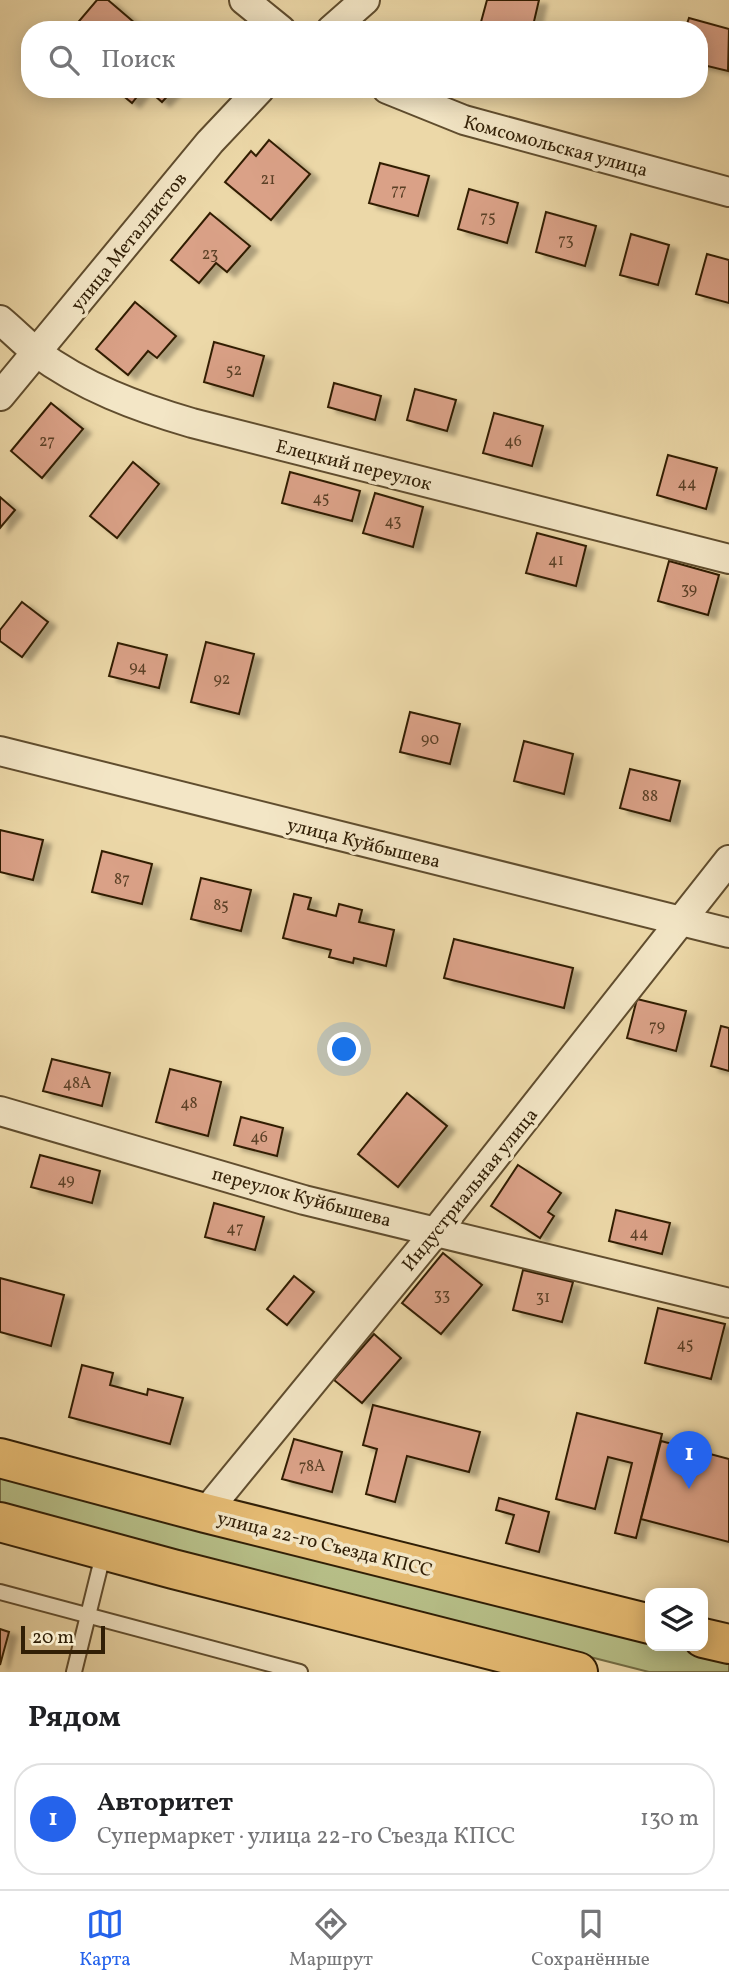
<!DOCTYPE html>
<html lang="ru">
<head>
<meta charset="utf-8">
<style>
  :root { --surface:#fff; --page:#f6f6f6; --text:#202124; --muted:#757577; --line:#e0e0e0; --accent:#2563eb }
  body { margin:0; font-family:Vollkorn,serif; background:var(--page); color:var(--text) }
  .controls { position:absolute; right:21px; bottom:21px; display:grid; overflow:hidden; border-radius:14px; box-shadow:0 4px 18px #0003 }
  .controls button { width:63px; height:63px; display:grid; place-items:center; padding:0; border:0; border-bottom:2px solid var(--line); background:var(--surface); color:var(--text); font:35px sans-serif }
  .scale { position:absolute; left:21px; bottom:18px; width:84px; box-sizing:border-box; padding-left:7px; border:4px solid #311f06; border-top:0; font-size:19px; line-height:24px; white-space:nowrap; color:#311f06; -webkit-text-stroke:5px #f3e6c6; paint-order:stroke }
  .you { position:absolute; left:345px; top:1050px; width:24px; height:24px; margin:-18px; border:5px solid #fff; border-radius:50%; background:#1a73e8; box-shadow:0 0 0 10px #1a73e833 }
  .badge { display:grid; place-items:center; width:46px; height:46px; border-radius:50%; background:var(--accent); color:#fff; font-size:23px; font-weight:700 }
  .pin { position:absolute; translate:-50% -58px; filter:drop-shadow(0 2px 4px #0008) }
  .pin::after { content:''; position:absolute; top:37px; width:24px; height:21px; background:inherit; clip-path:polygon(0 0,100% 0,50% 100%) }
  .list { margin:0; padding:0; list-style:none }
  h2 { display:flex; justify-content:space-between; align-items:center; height:91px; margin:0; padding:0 28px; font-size:30px }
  h2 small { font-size:23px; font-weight:400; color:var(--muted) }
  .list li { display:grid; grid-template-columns:46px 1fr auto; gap:21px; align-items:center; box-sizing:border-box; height:112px; margin:0 14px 14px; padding:0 14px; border:2px solid var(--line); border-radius:28px }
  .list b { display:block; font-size:26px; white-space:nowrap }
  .list p { margin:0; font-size:23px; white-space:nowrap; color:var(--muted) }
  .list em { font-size:23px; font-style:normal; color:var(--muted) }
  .icon { flex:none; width:38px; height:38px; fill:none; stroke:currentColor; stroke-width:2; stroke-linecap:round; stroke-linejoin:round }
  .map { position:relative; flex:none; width:729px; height:1672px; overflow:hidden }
  .search { position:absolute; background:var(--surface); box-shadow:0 4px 18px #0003; left:21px; right:21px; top:21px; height:77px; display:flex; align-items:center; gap:18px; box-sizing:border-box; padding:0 24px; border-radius:28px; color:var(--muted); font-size:26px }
  .sheet { height:217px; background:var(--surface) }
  nav { display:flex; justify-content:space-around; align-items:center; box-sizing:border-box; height:98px; border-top:2px solid var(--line); background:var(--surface); font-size:19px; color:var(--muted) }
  nav a { display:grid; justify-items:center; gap:4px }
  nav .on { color:var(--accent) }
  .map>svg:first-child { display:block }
  .green { fill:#b7bf88; stroke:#746f47; stroke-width:2 }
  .building { fill:#daa187; stroke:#311f06; stroke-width:2; filter:url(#shadow) }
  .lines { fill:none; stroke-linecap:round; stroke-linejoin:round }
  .service-casing { stroke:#604d2e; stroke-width:18 }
  .minor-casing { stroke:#604d2e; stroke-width:32 }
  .primary-casing { stroke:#311f06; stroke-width:42 }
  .service { stroke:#f3e6c6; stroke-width:14 }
  .minor { stroke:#f3e6c6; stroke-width:28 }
  .primary { stroke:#e6bc74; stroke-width:38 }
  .labels { text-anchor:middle; stroke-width:7; stroke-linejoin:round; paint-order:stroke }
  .number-label { font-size:16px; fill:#5b4026 }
  .street-label { font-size:19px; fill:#311f06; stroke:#f3e6c6 }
</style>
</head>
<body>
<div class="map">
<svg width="729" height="1672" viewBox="0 0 729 1672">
  <defs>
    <filter id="shadow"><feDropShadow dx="8" dy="4.5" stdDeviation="2" flood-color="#0004"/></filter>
  </defs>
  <rect width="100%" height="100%" fill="#ecd8a8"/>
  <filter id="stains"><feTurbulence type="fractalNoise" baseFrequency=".00286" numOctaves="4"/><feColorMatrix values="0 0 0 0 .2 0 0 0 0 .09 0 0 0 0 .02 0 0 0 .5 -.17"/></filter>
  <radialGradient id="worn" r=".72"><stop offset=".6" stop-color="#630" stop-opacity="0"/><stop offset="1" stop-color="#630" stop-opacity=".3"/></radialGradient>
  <!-- green -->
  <path class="green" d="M0,1476l650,163v7h27l52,13v13h-80l-649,-165z"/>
  <!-- building -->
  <g class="building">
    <path d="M97,0h11l35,30h-67l-2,-3z"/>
    <path d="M487,0h52l-7,30h-22l-29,-8z"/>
    <path d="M689,18l40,11 -1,42 -29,-7v-34h-14z"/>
    <path d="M115,89h28l-11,14z"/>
    <path d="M147,89h27l-12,13z"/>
    <path d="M269,140l41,34 -39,46 -46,-38 26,-31 5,5z"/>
    <path d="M380,163l49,13 -11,40 -49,-13z"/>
    <path d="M469,189l49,14 -11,40 -49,-14z"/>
    <path d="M546,212l50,14 -11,40 -49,-14z"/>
    <path d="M210,213l40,33 -23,26 -11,-9 -17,20 -28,-23z"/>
    <path d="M631,234l38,11 -11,40 -38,-10z"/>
    <path d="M707,254l22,6v43l-33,-9z"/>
    <path d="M135,302l41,34 -19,22 -9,-7 -20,24 -32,-26z"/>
    <path d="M214,342l50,14 -11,40 -49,-14z"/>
    <path d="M334,383l47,13 -6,24 -47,-13z"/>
    <path d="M415,389l41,11 -9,31 -40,-11z"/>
    <path d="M51,403l32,26 -41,49 -31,-27z"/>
    <path d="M494,413l49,13 -11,40 -49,-13z"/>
    <path d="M668,455l49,13 -11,41 -49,-14z"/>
    <path d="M133,462l26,22 -42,54 -27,-22z"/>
    <path d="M290,472l70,19 -8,30 -70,-18z"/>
    <path d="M375,493l48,14 -10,40 -50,-14z"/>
    <path d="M0,497l15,13 -15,18z"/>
    <path d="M537,533l49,13 -10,40 -50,-13z"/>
    <path d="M669,561l50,14 -11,40 -50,-14z"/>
    <path d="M22,602l26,20 -26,35 -22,-16v-11z"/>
    <path d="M206,642l48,12 -15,60 -48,-12z"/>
    <path d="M118,643l49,12 -8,33 -50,-12z"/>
    <path d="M410,712l50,12 -10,40 -50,-12z"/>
    <path d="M524,741l49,13 -9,40 -50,-13z"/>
    <path d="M630,769l50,12 -10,40 -50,-13z"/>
    <path d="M0,830l43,10 -10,40 -33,-8z"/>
    <path d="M102,851l50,13 -10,40 -50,-12z"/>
    <path d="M201,878l50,12 -10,41 -50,-12z"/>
    <path d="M294,894l17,4 -3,11 28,7 3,-12 23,6 -3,12 35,8 -8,36 -32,-8 -1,5 -24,-6 2,-7 -48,-12z"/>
    <path d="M454,939l119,29 -9,40 -120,-30z"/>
    <path d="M637,999l49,12 -10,40 -49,-13z"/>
    <path d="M721,1026l8,2v43l-18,-5z"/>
    <path d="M52,1059l58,14 -8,33 -59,-15z"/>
    <path d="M170,1069l51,13 -13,54 -52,-14z"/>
    <path d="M407,1093l40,33 -49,61 -40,-33z"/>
    <path d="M241,1117l42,11 -6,28 -43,-11z"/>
    <path d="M40,1155l60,16 -8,32 -61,-16z"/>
    <path d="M518,1165l43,28 -13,19 6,4 -14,22 -49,-32z"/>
    <path d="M214,1203l50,14 -9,33 -50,-13z"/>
    <path d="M616,1210l54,13 -8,31 -53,-13z"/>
    <path d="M443,1253l39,32 -41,49 -39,-31z"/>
    <path d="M523,1270l50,12 -11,40 -49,-12z"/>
    <path d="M294,1276l20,16 -27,33 -20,-16z"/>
    <path d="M0,1278l64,17 -13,51 -51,-14z"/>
    <path d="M658,1308l67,16 -14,55 -66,-16z"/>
    <path d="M374,1334l27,24 -39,45 -28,-23z"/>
    <path d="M82,1365l31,8 -3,12 37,10 1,-6 35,9 -13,46 -101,-27z"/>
    <path d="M373,1405l107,27 -11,40 -62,-16 -12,46 -29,-8 11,-45 -14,-4z"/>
    <path d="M577,1413l85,21 -26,104 -21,-5 17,-70 -24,-6 -13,52 -39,-10z"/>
    <path d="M294,1439l48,13 -10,40 -50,-13z"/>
    <path d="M661,1441l68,18v83l-88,-23z"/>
    <path d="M499,1498l50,14 -10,40 -33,-9 8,-28 -18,-5z"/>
    <path d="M0,1629l9,3 -9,33z"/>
  </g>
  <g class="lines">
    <defs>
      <g id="service">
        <path d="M0,1592l300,80"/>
        <path d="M74,1672l30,-121"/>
      </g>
      <g id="minor">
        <path d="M244,0l37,30"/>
        <path d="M331,30l34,-30"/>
        <path d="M387,89l77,31 265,72"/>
        <path d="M0,320c12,10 24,22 36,32 47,35 101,55 156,71l537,136"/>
        <path d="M0,396l210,-254 50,-53"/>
        <path d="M0,751l729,182"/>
        <path d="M0,1111l304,89 425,103"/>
        <path d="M205,1513l232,-283 292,-370"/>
      </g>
      <g id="primary">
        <path d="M0,1458l205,55 445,111"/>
        <path d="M0,1522l173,47 405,103"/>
        <path d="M703,1638l26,6"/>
      </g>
    </defs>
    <!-- service casing -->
    <use href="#service" class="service-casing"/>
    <!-- minor casing -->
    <use href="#minor" class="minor-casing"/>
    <!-- primary casing -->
    <use href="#primary" class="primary-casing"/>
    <!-- service -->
    <use href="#service" class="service"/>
    <!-- minor -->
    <use href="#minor" class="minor"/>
    <!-- primary -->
    <use href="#primary" class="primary"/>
  </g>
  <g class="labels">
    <!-- number labels -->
    <g class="number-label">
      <text x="268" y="184">21</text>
      <text x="399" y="195">77</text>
      <text x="488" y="222">75</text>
      <text x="566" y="245">73</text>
      <text x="210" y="259">23</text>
      <text x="234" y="375">52</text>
      <text x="47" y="446">27</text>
      <text x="513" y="446">46</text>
      <text x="687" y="488">44</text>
      <text x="321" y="503">45</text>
      <text x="393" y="526">43</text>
      <text x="556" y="565">41</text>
      <text x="689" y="594">39</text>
      <text x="138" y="672">94</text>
      <text x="222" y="684">92</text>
      <text x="430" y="744">90</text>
      <text x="650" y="801">88</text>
      <text x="122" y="884">87</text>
      <text x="221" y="910">85</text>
      <text x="657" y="1031">79</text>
      <text x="77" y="1088">48А</text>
      <text x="189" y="1108">48</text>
      <text x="259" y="1142">46</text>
      <text x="66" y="1185">49</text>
      <text x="235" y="1233">47</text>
      <text x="639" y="1238">44</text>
      <text x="442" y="1300">33</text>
      <text x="543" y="1302">31</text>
      <text x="685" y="1349">45</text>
      <text x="312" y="1471">78А</text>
    </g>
    <!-- street labels -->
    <g class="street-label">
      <text transform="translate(556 145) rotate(15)" y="7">Комсомольская улица</text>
      <text transform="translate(128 241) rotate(-51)" y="7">улица Металлистов</text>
      <text transform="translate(354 464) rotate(14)" y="7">Елецкий переулок</text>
      <text transform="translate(364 842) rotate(14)" y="7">улица Куйбышева</text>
      <text transform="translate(469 1189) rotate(-51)" y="7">Индустриальная улица</text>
      <text transform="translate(302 1196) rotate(15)" y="7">переулок Куйбышева</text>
      <text transform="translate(325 1543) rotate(14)" y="7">улица 22-го Съезда КПСС</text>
    </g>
  </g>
  <rect width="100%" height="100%" filter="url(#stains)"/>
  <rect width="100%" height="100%" fill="url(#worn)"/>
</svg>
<div class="controls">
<button><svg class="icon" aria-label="layers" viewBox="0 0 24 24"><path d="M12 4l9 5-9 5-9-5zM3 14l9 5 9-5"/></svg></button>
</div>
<div class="scale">20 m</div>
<div class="you"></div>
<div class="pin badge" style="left:689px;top:1489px">1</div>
<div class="search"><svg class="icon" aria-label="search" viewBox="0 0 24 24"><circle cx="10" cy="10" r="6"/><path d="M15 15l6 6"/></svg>Поиск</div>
</div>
<section class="sheet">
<h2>Рядом<small></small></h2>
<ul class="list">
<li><span class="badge">1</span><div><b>Авторитет</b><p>Супермаркет · улица 22-го Съезда КПСС</p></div><em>130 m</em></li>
</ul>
</section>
<nav>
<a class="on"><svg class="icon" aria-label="map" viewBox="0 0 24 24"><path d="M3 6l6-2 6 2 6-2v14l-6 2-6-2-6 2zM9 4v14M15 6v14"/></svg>Карта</a>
<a><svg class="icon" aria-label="directions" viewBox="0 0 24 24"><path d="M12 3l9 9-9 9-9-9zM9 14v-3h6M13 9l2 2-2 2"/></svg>Маршрут</a>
<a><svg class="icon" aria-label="saved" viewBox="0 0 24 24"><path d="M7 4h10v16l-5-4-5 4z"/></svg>Сохранённые</a>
</nav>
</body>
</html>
